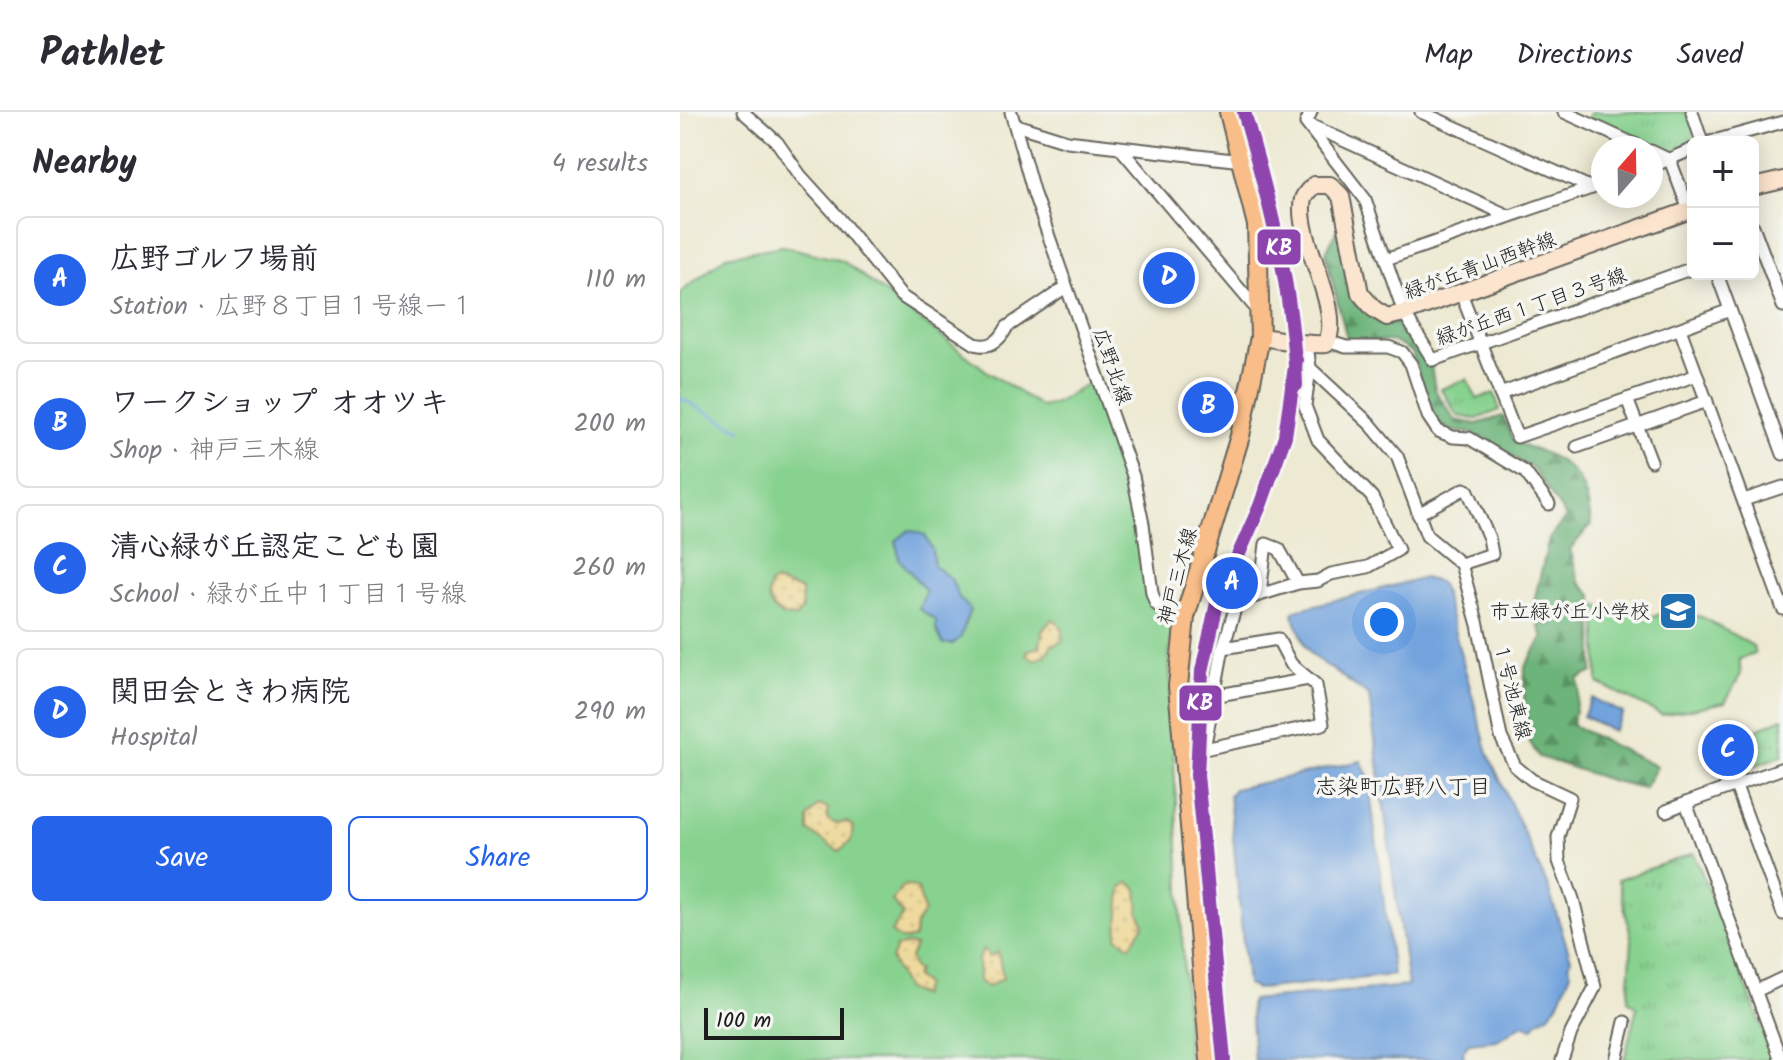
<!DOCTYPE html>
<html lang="en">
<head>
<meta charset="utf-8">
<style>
  :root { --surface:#fff; --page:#f2f2f3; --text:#2b2b33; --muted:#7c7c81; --line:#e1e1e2; --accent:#2563eb }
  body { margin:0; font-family:Kalam,"Klee One",sans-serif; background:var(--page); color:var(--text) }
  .controls { position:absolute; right:24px; top:24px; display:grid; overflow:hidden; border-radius:12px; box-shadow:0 4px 20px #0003 }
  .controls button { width:72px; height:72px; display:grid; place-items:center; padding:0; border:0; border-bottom:2px solid var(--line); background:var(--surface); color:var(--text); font:40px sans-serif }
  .compass { position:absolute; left:911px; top:24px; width:72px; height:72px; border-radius:50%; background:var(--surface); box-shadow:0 4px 20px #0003; rotate:20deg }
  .scale { position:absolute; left:24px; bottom:20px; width:140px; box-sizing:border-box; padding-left:8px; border:4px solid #1c1c1c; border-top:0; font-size:22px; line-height:28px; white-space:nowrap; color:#1c1c1c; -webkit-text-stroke:6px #f6f6f2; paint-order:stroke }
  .you { position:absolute; left:704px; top:510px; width:28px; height:28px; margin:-20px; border:6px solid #fff; border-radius:50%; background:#1a73e8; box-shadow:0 0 0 12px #1a73e833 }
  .badge { display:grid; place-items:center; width:52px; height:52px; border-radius:50%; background:var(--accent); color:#fff; font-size:26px; font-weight:700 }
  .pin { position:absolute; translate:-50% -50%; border:4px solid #fff; box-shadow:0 2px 8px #0006 }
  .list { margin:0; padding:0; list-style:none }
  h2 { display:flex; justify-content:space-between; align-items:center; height:104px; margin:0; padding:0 32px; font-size:34px }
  h2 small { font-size:26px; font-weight:400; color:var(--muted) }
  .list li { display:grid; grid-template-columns:52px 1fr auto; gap:24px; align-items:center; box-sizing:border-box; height:128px; margin:0 16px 16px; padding:0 16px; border:2px solid var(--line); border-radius:12px }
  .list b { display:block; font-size:30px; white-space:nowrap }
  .list p { margin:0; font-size:26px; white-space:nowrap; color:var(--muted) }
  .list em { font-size:26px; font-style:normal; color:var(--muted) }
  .actions { display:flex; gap:16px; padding:24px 32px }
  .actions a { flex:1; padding:18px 0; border:2px solid var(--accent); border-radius:12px; text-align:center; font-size:28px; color:var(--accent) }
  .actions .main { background:var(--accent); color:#fff }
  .map { position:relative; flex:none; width:1103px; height:948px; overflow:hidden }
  header { display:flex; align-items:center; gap:48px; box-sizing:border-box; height:112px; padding:0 40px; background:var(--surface); border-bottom:2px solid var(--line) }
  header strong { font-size:38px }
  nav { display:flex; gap:44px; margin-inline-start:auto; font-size:28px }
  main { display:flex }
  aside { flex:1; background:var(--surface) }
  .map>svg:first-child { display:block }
  .grass { fill:#87d28f; stroke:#527756; stroke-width:2 }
  .forest { fill:url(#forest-firs); stroke:#44684b; stroke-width:2 }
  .sand { fill:url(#sand-dots); stroke:#857b5d; stroke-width:2 }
  .park { fill:url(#park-tufts); stroke:#527756; stroke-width:2 }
  .water { fill:#72a3dd; stroke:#47607c; stroke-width:2 }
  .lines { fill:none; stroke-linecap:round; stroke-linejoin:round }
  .stream { stroke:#72a3dd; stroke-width:3 }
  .street-casing { stroke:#65645c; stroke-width:15 }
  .secondary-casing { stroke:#65645c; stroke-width:20 }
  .primary-casing { stroke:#65645c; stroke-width:22 }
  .street { stroke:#fff; stroke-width:11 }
  .secondary { stroke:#fce5cf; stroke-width:16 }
  .primary { stroke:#f8bd88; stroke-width:18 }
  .rail-1-casing { stroke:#f6f6f2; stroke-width:20 }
  .rail-1 { stroke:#8e44ad; stroke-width:14 }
  .labels { text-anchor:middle; stroke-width:7; stroke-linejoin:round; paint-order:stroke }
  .street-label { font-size:20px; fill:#1c1c1c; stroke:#f6f6f2 }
  .poi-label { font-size:20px; fill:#1c1c1c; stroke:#f6f6f2; text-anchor:end }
  .neighbourhood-label { font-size:22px; fill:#1c1c1c; stroke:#f6f6f2 }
  .line-badge { stroke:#f6f6f2; stroke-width:3 }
  .badge-label { font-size:22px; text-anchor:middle; font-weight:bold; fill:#fff }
</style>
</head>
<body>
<header>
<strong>Pathlet</strong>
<nav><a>Map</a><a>Directions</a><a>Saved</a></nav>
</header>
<main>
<aside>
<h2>Nearby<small>4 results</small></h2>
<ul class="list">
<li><span class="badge">A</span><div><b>広野ゴルフ場前</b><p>Station · 広野８丁目１号線ー１</p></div><em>110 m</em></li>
<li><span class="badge">B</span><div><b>ワークショップ オオツキ</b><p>Shop · 神戸三木線</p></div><em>200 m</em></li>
<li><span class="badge">C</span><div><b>清心緑が丘認定こども園</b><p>School · 緑が丘中１丁目１号線</p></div><em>260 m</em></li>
<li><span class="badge">D</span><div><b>関田会ときわ病院</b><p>Hospital</p></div><em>290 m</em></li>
</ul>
<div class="actions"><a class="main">Save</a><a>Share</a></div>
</aside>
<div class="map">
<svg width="1103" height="948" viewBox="0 0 1103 948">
  <defs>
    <pattern id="forest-firs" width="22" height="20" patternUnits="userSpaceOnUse" patternTransform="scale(2)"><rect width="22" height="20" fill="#6db47a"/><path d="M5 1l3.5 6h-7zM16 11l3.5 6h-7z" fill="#599263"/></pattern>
    <pattern id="sand-dots" width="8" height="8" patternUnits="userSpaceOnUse" patternTransform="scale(2)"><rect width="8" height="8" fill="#eeda9e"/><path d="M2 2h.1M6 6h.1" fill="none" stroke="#ccba88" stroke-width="1.8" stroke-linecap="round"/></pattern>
    <pattern id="park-tufts" width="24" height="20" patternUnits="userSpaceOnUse" patternTransform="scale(2)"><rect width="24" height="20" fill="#87d28f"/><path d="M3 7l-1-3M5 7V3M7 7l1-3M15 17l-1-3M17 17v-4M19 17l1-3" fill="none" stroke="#74b47b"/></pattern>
  </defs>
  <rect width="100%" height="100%" fill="#f6f6f2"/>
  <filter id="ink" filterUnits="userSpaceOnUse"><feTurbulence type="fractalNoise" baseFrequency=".0125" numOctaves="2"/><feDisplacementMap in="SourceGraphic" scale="16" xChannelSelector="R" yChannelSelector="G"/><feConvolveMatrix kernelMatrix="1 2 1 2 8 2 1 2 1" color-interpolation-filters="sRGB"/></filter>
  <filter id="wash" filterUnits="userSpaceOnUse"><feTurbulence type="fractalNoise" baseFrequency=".006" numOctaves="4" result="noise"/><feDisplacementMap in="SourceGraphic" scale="32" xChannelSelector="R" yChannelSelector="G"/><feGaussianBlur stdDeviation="1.8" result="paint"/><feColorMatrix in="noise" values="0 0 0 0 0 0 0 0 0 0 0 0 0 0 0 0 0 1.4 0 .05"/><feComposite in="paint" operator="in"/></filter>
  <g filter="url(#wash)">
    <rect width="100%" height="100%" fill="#ede9d2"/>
    <!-- grass -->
    <g class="grass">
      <path d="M103,134l60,15 145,111 54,35 14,-4 40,-24 36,101 19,125 21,24 -3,26 19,405h-508v-767l46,-37z"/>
      <path d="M916,493l53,13 24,-8 29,7 51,29 2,8 -16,5 2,15 -16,28 -63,13 -64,-32z"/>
    </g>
    <!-- forest -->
    <path class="forest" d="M657,117l18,75 23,18 23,-3 30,47 4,24 20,30 22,4 26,-8 11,26c51,17 72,27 77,83l-21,24 9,33 14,14v76l-15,7 1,10 -7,36 85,42 -13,21 -31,-7 -74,-24 -16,-26 2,-64 18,-30 -11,-27 17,-71 17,-22 -33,-48 -61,-36 -21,-2 -11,-6 -11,-18 -17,-55 -20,-11 -44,1 -23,-88z"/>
    <!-- sand -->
    <g class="sand">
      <path d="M95,470l26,8 1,20 -6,7c-20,0 -34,-14 -25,-34z"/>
      <path d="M372,507c8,3 12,13 10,22l-11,5 -5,9 -11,5 -9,-6 2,-4 12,-3 2,-16z"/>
      <path d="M138,693l10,3 -1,9c5,8 12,7 20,5l6,5 -2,14 -12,10 -31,-20v-13z"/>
      <path d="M449,770l8,7 2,23 5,13 -14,21 -13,-9 4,-49z"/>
      <path d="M228,773l10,4 6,23 -8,13 -2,13c-10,4 -16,1 -23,-6l12,-17 -11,-14 9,-14z"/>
      <path d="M228,832l7,2 -5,12 4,11 4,1 -3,7 10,8 -4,11 -16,-8 -14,-29 5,-12z"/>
      <path d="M304,837l5,8 9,-5 5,26 -16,9 -8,-6 -1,-22z"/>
    </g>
    <!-- park -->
    <g class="park">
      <path d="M911,0h101l10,30h-9v7l-23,11 -83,-38z"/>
      <path d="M787,267l10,20 17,-6 6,17 -23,9 -19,-3 -17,-27z"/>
      <path d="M1103,606v37l-44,17 -13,-30z"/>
      <path d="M1014,741l81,207h-151l13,-53 -9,-7 4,-60 -14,-60z"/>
    </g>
    <!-- water -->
    <g class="water">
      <path d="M229,418l16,5 7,14 2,17 17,13 8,19 11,11 -9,28 -8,7h-10l-7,-15v-9l-17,-11 7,-18 -27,-32 -3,-18z"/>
      <path d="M744,466l14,4 4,4 46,167 60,134 23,72 -2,7 2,7 -13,31 -10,11 -12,8 -1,3 -2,2 -10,-4 -26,16 -28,3 -6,8 1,9h-210l-4,-54 2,-6 156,-14 -39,-290 -57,-41 -7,-10 -12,-31 2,-4z"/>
      <path d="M912,586l31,15 -10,18 -30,-15z"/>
      <path d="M681,649l7,14 25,200 -136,14 -10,-4 -18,-190 5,-6z"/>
    </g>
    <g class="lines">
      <!-- stream -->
      <path class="stream" d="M0,286l61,32"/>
    </g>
  </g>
  <g filter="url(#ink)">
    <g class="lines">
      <defs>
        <g id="street">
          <path d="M63,0l34,30 23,33 39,43 62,78 74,48c16,5 25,-4 32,-17l59,-40"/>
          <path d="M331,0l23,82 99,282 10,48 9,69 4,11 11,8 18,5"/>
          <path d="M631,0l-5,11 59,76 39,114 29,47 260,-92"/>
          <path d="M741,0l171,76"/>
          <path d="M884,0l79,36"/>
          <path d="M1012,0l10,30"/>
          <path d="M336,13l51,16 175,20"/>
          <path d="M630,13l199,91"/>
          <path d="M1030,30l73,-20"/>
          <path d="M441,37l138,163"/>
          <path d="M971,39l19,9 19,50"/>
          <path d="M971,55l42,-18"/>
          <path d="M1073,114l30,80"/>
          <path d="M706,147l217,-75"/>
          <path d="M1037,162l66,180"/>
          <path d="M781,181l56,144 180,-62"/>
          <path d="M1000,217l103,280"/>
          <path d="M647,229l19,6h42l14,5 9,12 17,52 10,15 15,6 16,1 56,34 24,32"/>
          <path d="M627,232l3,24 61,57 26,31 30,80 34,28 17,61 23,112 14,29 17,14 38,18 -12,39 1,24 14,38 22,88 -24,46 -9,27"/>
          <path d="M820,282l230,-84"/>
          <path d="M947,287l24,62"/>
          <path d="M897,335l130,-46"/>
          <path d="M1064,388l39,-13"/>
          <path d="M738,402l46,-25 4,2 21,47 3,16 -31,10"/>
          <path d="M580,481l6,-49 13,5 19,34"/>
          <path d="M533,584l96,-17"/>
          <path d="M524,637l119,-25 -7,-39 -25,-21 -13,-25 -55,9"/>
          <path d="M504,642l20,-5 19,-101 14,-46 61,-19 20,-2 13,-7 37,-7 30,-17 -26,-53 -54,-57 -13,-34 5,-38"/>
          <path d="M1056,674l47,128"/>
          <path d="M986,699l20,-8"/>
          <path d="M1076,879l27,-13"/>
          <path d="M936,948l9,-38"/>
          <path d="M1101,948l-95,-257 97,-35"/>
        </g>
        <g id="secondary">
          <path d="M1073,75l30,-7"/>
          <path d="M580,225c20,2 47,9 66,7 19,-37 -32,-105 -23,-145 2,-6 7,-10 11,-14h16l11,11 19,97 14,16 13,8 17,-4 289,-104"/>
        </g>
        <path id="primary" d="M530,948l-32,-374 7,-69 55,-181 20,-99 -3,-112 -28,-113"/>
      </defs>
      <!-- street casing -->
      <use href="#street" class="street-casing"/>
      <!-- secondary casing -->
      <use href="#secondary" class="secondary-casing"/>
      <!-- primary casing -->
      <use href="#primary" class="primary-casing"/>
      <!-- street -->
      <use href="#street" class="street"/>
      <!-- secondary -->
      <use href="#secondary" class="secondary"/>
      <!-- primary -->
      <use href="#primary" class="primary"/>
      <defs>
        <g id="rail-1">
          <path d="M564,0c26,90 49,179 52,273"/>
          <path d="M544,948l-27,-285 5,-104 15,-68 43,-97 25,-70 11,-76"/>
        </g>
      </defs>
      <!-- rail-1 casing -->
      <use href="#rail-1" class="rail-1-casing"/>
      <!-- rail-1 -->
      <use href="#rail-1" class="rail-1"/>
    </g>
  </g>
  <!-- icons -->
  <defs>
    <symbol id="school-square" viewBox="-11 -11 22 22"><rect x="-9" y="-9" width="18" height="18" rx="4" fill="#1f6fb2" stroke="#f6f6f2"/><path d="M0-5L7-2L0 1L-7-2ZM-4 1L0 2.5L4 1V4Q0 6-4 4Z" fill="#fff"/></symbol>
  </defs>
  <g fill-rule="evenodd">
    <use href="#school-square" x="976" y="477" width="44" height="44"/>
  </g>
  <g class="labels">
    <!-- street labels -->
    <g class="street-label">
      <text transform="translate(800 153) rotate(-20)" y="7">緑が丘青山西幹線</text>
      <text transform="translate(851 194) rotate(-19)" y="7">緑が丘西１丁目３号線</text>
      <text transform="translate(433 254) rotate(71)" y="7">広野北線</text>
      <text transform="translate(497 464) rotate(-75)" y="7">神戸三木線</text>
      <text transform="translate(833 579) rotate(76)" y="7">１号池東線</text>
    </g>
    <!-- poi labels -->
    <g class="poi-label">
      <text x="970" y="506">市立緑が丘小学校</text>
    </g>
    <!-- neighbourhood labels -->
    <g class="neighbourhood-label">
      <text x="723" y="682">志染町広野八丁目</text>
    </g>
  </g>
  <g class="line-badge">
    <rect x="576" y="116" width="46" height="38" rx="8" fill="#8e44ad"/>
    <rect x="498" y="572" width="45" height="38" rx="8" fill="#8e44ad"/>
  </g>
  <g class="badge-label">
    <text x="599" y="143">KB</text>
    <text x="520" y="598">KB</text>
  </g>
</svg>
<div class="controls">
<button>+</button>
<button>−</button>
</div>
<svg class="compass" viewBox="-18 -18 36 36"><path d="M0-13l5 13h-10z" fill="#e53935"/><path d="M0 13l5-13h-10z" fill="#7c7c81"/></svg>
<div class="scale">100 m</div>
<div class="you"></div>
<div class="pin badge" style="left:552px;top:471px">A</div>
<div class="pin badge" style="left:528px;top:295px">B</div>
<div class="pin badge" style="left:1048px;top:638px">C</div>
<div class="pin badge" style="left:489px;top:166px">D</div>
</div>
</main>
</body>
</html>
